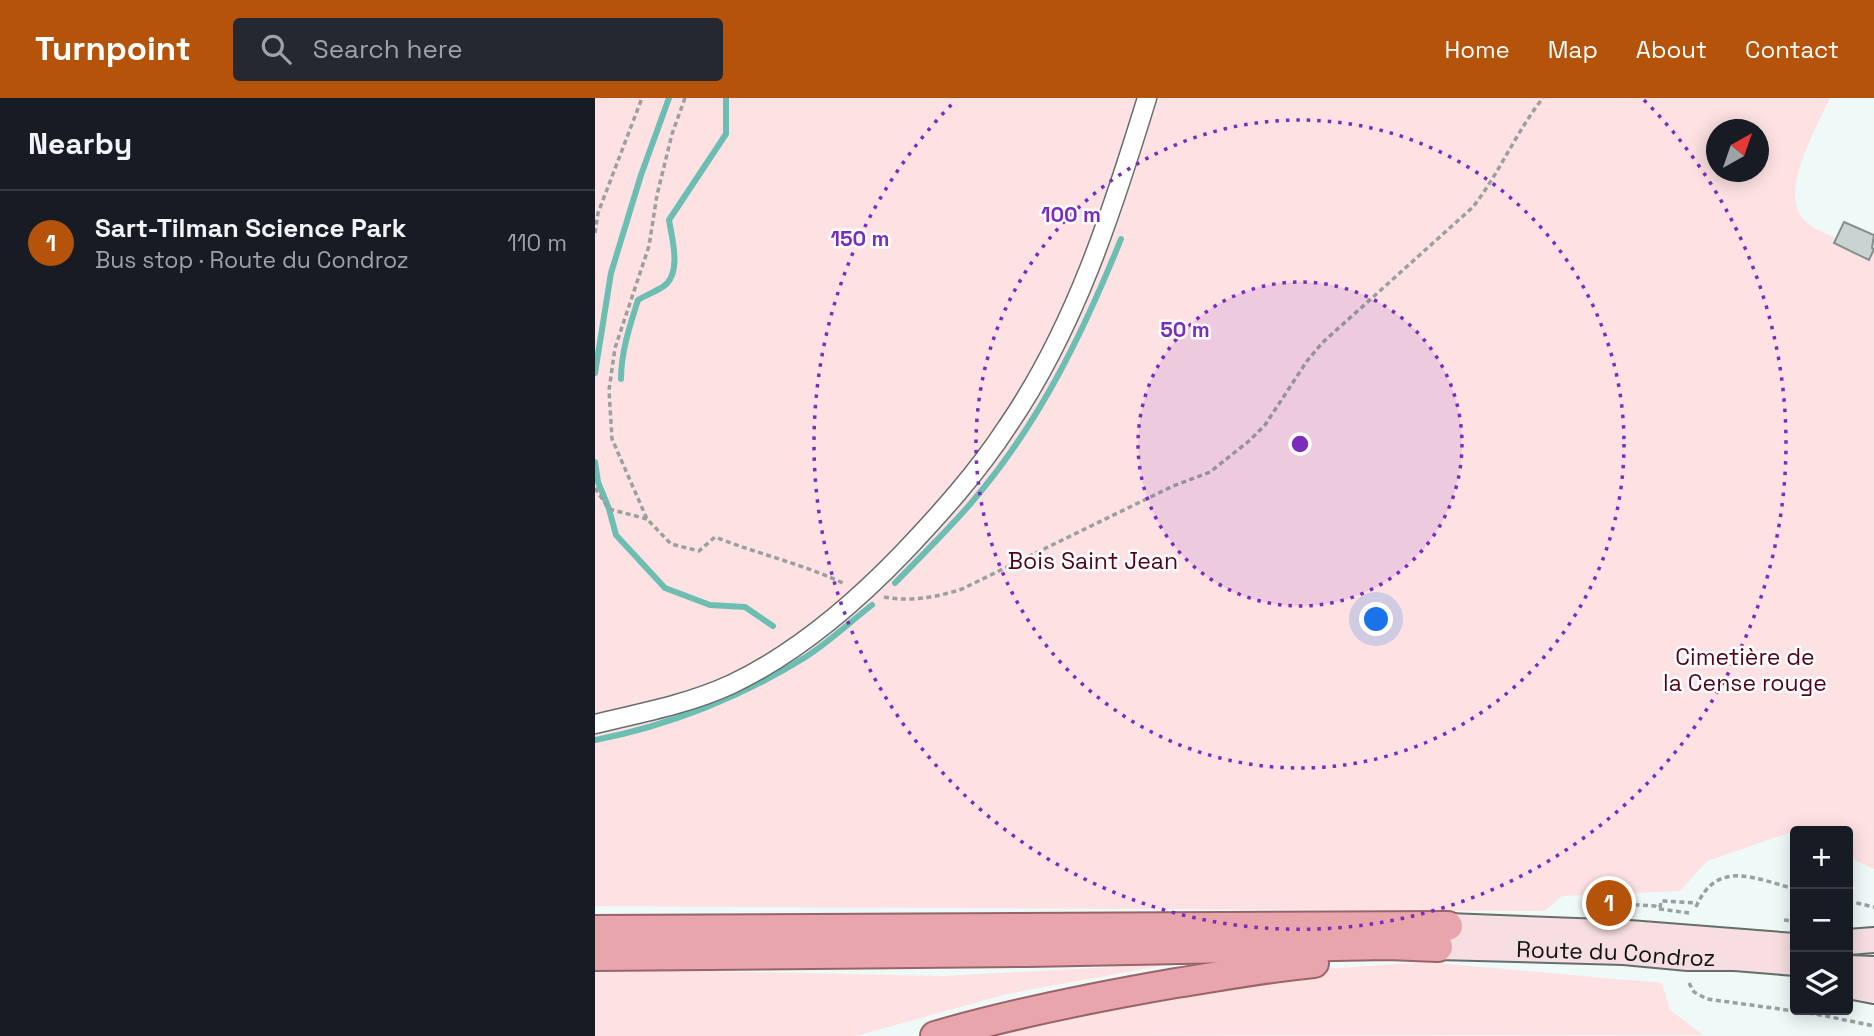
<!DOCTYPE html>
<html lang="en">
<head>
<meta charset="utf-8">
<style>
  :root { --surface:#171b24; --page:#242831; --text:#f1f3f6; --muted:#9ea1a6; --line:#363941; --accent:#b45309 }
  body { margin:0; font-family:"Space Grotesk",sans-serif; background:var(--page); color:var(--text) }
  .controls { position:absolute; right:21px; bottom:21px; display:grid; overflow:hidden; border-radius:7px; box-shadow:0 4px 18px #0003 }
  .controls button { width:63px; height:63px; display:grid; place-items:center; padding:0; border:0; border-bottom:2px solid var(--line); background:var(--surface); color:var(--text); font:35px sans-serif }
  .compass { position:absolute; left:1111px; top:21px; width:63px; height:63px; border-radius:50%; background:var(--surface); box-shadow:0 4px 18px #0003; rotate:40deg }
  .you { position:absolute; left:782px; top:522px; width:24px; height:24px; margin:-18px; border:5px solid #fff; border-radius:50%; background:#1a73e8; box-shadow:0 0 0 10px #1a73e833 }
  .badge { display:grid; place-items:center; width:46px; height:46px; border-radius:50%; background:var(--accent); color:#fff; font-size:23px; font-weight:700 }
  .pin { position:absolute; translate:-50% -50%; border:4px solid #fff; box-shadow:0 2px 7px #0006 }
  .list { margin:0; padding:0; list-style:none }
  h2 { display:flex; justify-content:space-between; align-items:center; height:91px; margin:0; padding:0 28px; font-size:30px }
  h2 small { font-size:23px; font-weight:400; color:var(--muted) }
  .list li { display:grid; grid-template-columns:46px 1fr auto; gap:21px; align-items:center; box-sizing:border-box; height:105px; padding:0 28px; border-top:2px solid var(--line) }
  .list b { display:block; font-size:26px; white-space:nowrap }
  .list p { margin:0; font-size:23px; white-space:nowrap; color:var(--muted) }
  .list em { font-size:23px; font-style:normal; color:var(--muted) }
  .icon { flex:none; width:38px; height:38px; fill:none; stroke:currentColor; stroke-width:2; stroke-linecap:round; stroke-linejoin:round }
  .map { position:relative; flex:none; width:1279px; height:938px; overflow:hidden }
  header { display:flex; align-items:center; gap:42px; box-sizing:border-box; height:98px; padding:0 35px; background:var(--accent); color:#fff }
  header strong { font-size:33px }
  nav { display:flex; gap:38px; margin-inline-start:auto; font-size:24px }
  .search { width:490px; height:63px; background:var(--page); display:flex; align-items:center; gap:18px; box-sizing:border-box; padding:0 24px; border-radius:7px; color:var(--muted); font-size:26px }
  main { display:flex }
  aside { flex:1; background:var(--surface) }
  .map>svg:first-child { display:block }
  .green { fill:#fde1e3; fill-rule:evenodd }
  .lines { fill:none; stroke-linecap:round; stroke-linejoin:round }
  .stream { stroke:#6dbeb2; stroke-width:6 }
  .building { fill:#c9d3d1; stroke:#868f8e; stroke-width:2 }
  .minor-casing { stroke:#656e6d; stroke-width:21 }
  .secondary-casing { stroke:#656e6d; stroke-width:28 }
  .trunk-casing { stroke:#986469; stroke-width:32 }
  .path { stroke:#99a09f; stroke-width:3.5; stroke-dasharray:5 3.5; stroke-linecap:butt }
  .minor { stroke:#fff; stroke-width:18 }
  .secondary { stroke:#f7dee0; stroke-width:24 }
  .trunk { stroke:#e8a6ac; stroke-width:28 }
  .ring { fill:none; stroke:#7b2cbf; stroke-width:3.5; stroke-dasharray:3.5 7 }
  .labels { text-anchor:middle; stroke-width:5; stroke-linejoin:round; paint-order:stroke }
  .park-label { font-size:23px; fill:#540219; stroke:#fff }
  .street-label { font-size:23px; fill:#0e1211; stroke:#fff }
  .centre { fill:#7b2cbf; stroke:#fff; stroke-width:3.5 }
  .ring-label { font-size:21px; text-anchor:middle; font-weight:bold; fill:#7b2cbf; stroke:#fff; stroke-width:5; stroke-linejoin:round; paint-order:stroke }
</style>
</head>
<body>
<header>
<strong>Turnpoint</strong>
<div class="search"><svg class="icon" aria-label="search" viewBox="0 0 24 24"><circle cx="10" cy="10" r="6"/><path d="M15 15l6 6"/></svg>Search here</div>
<nav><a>Home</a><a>Map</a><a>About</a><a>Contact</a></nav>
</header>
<main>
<aside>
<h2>Nearby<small></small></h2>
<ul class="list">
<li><span class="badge">1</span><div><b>Sart-Tilman Science Park</b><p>Bus stop · Route du Condroz</p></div><em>110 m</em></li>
</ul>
</aside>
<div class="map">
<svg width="1279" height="938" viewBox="0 0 1279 938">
  <rect width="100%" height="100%" fill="#eff9f7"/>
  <!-- green -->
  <g class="green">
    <path d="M0,0h1235c-13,29 -54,97 -24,124 7,7 20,11 29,16l-1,6 35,16 5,-11v620l-26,-12v-26h-53v3l-3,-2 -85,29 -27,30 -118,5 -18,15 -949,-5zM1122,32h42v42h-42z"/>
    <path d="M830,864l237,21 8,27 33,25 -717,1 21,-7 290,-58z"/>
    <path d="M576,866l-164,30 -151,42h-261v-67l349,7z"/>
  </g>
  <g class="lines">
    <!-- stream -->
    <g class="stream">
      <path d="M0,275l16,-100 30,-98 28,-77"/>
      <path d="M26,281c0,-27 9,-54 17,-79 8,-5 19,-9 26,-14 18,-13 8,-48 5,-66l57,-86v-36"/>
      <path d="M0,364l3,20 11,27 7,26 49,53 45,17 35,2 28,19"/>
      <path d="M300,485c26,-27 53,-53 77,-81 67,-78 111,-169 149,-263"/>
      <path d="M0,642c73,-14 146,-43 209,-82 24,-15 46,-36 68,-53"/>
    </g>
  </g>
  <!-- building -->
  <path class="building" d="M1249,124l30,13 -2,13 2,1 -5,11 -35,-17z"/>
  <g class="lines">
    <defs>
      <path id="minor" d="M0,626c46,-11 94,-20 137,-40 65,-31 121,-79 171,-131 37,-39 74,-80 104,-126 68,-99 105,-215 140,-329"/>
      <g id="secondary">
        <path d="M853,828l181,7 166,13"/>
        <path d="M1253,844l26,-2"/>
        <path id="s1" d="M843,849l186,5 64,6h47l60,5"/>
        <path d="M1253,870l26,1"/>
        <path d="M1253,888l26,5"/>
      </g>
      <g id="trunk">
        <path d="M0,832l853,-4"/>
        <path d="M0,858l433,-4 360,-7 50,2"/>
        <path d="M340,938c79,-23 160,-39 241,-53 46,-7 92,-16 138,-20"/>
      </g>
    </defs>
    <!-- minor casing -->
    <use href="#minor" class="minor-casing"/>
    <!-- secondary casing -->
    <use href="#secondary" class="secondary-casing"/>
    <!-- trunk casing -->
    <use href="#trunk" class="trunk-casing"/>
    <!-- path -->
    <g class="path">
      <path d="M90,0l-13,36 -15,61 -8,51 -34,102 -6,42 3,49 35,80 24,25 28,7 16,-14c43,17 88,27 130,47"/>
      <path d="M0,135l3,-20 44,-115"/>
      <path d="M0,390l14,21 38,10"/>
      <path d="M289,499c26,5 54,0 78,-8l211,-103 37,-14 39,-31 16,-16 42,-64 15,-18 151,-136c27,-35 43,-75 70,-109"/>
      <path d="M1253,803l26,6"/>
      <path d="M1014,805l46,3 5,3 29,4"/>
      <path d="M1101,809c21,-49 60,-28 99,-18"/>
      <path d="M1065,810l1,-7 36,2"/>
      <path d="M1189,822l11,1"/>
      <path d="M1094,885l5,9 13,7 109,15 58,12"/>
    </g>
    <!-- minor -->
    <use href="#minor" class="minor"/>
    <!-- secondary -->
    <use href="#secondary" class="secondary"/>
    <!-- trunk -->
    <use href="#trunk" class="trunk"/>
  </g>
  <!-- distance rings -->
  <circle cx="705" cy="346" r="162" fill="#7b2cbf" fill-opacity=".12"/>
  <g class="ring">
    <circle cx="705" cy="346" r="162"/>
    <circle cx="705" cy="346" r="324"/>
    <path d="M1049 2A486 486 0 1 1 361 2"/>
  </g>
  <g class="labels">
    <!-- park labels -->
    <g class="park-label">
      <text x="498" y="471">Bois Saint Jean</text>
      <text x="1150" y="567">Cimetière de<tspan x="1150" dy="26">la Cense rouge</tspan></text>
    </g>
    <!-- street labels -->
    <g class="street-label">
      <text dy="8" stroke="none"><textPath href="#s1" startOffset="178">Route du Condroz</textPath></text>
    </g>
  </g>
  <circle cx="705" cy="346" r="10" class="centre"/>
  <g class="ring-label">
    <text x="476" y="124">100 m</text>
    <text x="265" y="148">150 m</text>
    <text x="590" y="239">50 m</text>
  </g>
</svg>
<div class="controls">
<button>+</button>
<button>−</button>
<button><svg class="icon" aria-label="layers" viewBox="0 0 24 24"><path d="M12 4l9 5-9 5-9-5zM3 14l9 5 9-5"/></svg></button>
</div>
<svg class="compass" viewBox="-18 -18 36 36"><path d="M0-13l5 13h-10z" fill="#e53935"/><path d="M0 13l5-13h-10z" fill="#9ea1a6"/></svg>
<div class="you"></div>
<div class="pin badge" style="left:1014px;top:805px">1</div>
</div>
</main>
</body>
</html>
